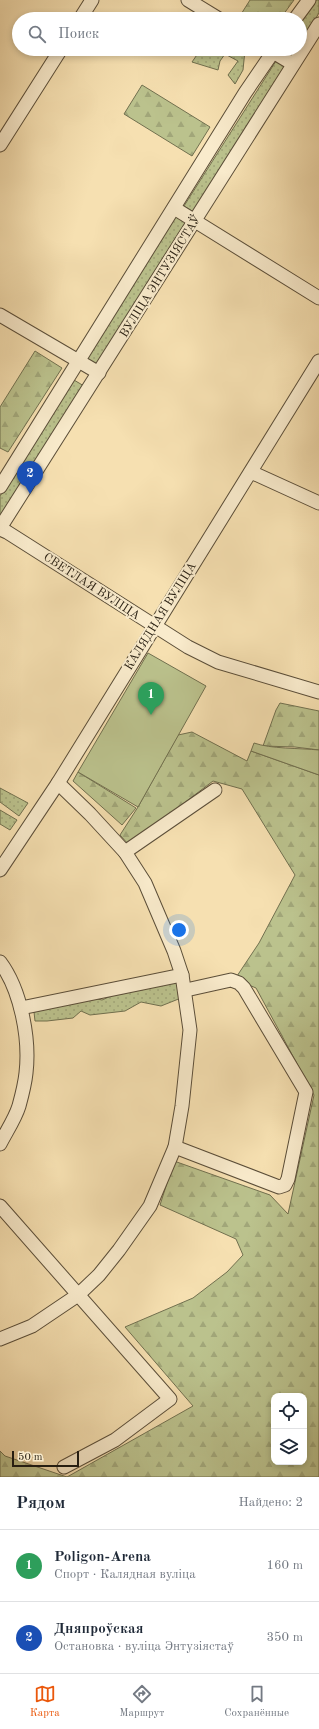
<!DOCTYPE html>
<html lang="ru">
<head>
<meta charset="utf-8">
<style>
  :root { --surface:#fff; --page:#f2f2f3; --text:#1f2937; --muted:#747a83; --line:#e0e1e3; --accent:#ea580c }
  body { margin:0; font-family:"Old Standard TT",serif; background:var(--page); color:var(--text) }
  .controls { position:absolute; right:12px; bottom:12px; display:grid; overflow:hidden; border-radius:8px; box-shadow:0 2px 6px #0003 }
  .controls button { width:36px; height:36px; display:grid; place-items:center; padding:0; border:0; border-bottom:1px solid var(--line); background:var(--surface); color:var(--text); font:20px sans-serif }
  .scale { position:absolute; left:12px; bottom:10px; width:67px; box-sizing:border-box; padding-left:4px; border:2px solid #271e11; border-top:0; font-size:11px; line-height:14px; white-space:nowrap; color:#271e11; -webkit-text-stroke:3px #f9ebcc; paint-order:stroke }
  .you { position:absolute; left:179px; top:930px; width:14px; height:14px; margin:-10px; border:3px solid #fff; border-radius:50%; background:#1a73e8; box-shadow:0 0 0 6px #1a73e833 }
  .badge { display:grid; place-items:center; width:26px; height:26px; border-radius:50%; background:var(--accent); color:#fff; font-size:13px; font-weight:700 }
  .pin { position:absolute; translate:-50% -33px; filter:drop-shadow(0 1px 2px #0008) }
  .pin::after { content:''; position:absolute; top:21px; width:14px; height:12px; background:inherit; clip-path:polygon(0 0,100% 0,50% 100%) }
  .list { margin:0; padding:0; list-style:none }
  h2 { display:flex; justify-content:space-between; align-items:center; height:52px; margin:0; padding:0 16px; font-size:17px }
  h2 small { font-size:13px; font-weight:400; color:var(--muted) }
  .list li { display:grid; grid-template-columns:26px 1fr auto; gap:12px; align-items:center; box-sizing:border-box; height:72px; padding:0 16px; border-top:1px solid var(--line) }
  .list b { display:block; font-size:15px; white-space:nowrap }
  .list p { margin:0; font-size:13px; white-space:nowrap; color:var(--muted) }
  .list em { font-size:13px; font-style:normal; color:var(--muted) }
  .icon { flex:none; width:22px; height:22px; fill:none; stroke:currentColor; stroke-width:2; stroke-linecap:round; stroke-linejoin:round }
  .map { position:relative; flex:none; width:319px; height:1477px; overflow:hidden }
  .search { position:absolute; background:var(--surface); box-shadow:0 2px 6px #0003; left:12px; right:12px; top:12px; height:44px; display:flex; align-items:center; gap:10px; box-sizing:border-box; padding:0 14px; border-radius:22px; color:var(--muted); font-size:15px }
  .sheet { height:196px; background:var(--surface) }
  nav { display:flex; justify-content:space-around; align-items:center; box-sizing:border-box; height:56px; border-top:1px solid var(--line); background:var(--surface); font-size:11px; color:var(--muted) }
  nav a { display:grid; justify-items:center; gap:2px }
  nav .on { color:var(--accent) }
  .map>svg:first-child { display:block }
  .grass { fill:url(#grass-dots); stroke:#71704f }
  .forest { fill:url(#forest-firs); stroke:#71704f; fill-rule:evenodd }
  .garden { fill:#bbc28d; stroke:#71704f }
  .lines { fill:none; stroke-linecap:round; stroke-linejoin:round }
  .minor-casing { stroke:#5b4e39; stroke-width:15 }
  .minor { stroke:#f9ebcc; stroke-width:13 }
  .labels { text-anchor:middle; stroke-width:4; stroke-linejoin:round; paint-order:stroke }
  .street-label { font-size:12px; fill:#271e11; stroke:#f9ebcc }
</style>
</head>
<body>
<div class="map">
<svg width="319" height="1477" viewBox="0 0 319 1477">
  <defs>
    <pattern id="grass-dots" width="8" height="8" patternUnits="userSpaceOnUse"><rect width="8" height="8" fill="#bbc28d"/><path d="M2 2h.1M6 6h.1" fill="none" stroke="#a1a679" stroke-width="1.8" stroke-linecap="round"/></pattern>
    <pattern id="forest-firs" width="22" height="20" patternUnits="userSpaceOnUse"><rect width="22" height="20" fill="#bbc28d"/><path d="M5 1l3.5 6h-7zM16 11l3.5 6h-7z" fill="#a1a679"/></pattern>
  </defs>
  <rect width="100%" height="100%" fill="#f6e0b1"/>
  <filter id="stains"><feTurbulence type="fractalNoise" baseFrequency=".005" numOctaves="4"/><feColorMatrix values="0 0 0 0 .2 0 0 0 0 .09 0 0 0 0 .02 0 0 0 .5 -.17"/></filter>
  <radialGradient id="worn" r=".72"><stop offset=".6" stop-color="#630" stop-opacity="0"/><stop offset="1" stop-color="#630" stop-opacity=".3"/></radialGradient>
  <!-- grass -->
  <g class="grass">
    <path d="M316,0h3v13l-19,30v-21z"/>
    <path d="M201,49h42l2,1 -2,20 -8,14 -7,-9 10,-14 -13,-7 -5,7 -2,9 -26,-8z"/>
    <path d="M276,61h3l6,6 -91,145 -10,-6z"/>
    <path d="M176,216l11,7 -90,141 -11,-6z"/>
    <path d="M74,380l10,6 -84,131v-21z"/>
    <path d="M0,788l28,15 -9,13 -19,-14z"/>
    <path d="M0,810l17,10 -7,10 -10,-6z"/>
    <path d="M168,983h8l5,6v9l-20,8 -20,-4 -16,9 -35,4 -9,-4 -8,7 -26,3h-12l-1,-9 59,-14 9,2 9,-4z"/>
  </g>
  <!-- forest -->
  <g class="forest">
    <path d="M250,0h44l-14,19h-42z"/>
    <path d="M142,85l68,42 -18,29 -68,-42z"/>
    <path d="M35,351l27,17 -54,84 -8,-4v-41z"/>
    <path d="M280,703l39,8v39l-24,-3 -32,-1 13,-36z"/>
    <path d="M192,732l55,29 4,-10 68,24v702h-319v-26l5,5 62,21 126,-71 -68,-79 68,-29 34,-26 16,-17 -7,-16 -76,-34 14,-44 96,34 18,19 26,-119 -58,-107 -21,-9 24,-36 36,-68 -53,-86 -29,-8 -84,64 -9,-10 18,-28 40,-72zM274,1396h30v66h-30z"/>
    <path d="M78,772l58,36 -14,17 -49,-44z"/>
  </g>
  <!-- garden -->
  <g class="garden">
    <path d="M148,653l58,33 -68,121 -60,-35z"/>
    <path d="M254,743c17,6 45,5 65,7v25l-68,-24z"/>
  </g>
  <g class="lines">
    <defs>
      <g id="minor">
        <path d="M188,0l31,19"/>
        <path d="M80,19l12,-19"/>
        <path d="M295,19l14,-19"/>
        <path d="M268,49l25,15"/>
        <path d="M0,145l61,-96"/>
        <path d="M174,208l145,90"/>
        <path d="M0,315l99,58"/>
        <path d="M251,472l68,31"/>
        <path d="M0,487l245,-394 30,-44"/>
        <path d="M0,528l319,-504"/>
        <path d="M0,529l7,3 181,115 30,15 101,30"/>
        <path d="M125,852l90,-62"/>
        <path d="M0,870l58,-87 261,-422"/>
        <path d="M0,962c21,28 30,77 26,111 -1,10 -4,22 -7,33 -4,13 -13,26 -19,38"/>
        <path d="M21,1008l161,-33"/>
        <path d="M175,1147l104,40 6,-2 3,-6 18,-87 -62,-104 -5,-5 -8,-3 -45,10"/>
        <path d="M0,1206l170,193 -55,41 -51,27"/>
        <path d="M0,1339l32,-13 46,-31 21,-20 20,-25 31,-44 25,-59 7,-41 8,-76 -8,-55 -8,-24 -29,-68 -20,-31 -35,-38 -32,-31"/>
      </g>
    </defs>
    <!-- minor casing -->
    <use href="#minor" class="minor-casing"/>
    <!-- minor -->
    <use href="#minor" class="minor"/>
  </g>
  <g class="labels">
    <!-- street labels -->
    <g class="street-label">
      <text transform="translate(160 276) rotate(-58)" y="4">ВУЛІЦА ЭНТУЗІЯСТАЎ</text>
      <text transform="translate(92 586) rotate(33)" y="4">СВЕТЛАЯ ВУЛІЦА</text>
      <text transform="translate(160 616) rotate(-58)" y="4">КАЛЯДНАЯ ВУЛІЦА</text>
    </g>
  </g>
  <rect width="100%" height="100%" filter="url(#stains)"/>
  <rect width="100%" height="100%" fill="url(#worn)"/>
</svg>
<div class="controls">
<button><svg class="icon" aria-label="locate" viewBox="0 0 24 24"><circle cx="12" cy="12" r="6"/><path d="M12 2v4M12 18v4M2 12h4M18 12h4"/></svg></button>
<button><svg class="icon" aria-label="layers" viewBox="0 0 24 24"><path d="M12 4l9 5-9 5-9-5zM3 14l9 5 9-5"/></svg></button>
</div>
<div class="scale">50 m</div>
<div class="you"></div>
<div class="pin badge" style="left:151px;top:715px;background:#2e9e5b">1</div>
<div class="pin badge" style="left:30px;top:494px;background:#1a4fb4">2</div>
<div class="search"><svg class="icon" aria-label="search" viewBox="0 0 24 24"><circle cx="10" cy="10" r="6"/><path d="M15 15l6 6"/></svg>Поиск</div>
</div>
<section class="sheet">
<h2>Рядом<small>Найдено: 2</small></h2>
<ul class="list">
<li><span class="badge" style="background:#2e9e5b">1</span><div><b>Poligon-Arena</b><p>Спорт · Калядная вуліца</p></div><em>160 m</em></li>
<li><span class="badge" style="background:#1a4fb4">2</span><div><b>Дняпроўская</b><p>Остановка · вуліца Энтузіястаў</p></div><em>350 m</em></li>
</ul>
</section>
<nav>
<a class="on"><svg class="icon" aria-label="map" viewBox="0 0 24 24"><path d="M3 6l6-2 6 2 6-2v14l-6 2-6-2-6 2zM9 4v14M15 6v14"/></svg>Карта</a>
<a><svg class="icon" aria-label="directions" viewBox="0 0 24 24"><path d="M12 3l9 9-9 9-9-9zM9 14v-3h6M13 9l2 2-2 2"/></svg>Маршрут</a>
<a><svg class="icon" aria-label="saved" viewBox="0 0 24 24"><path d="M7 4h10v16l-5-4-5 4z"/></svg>Сохранённые</a>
</nav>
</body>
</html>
